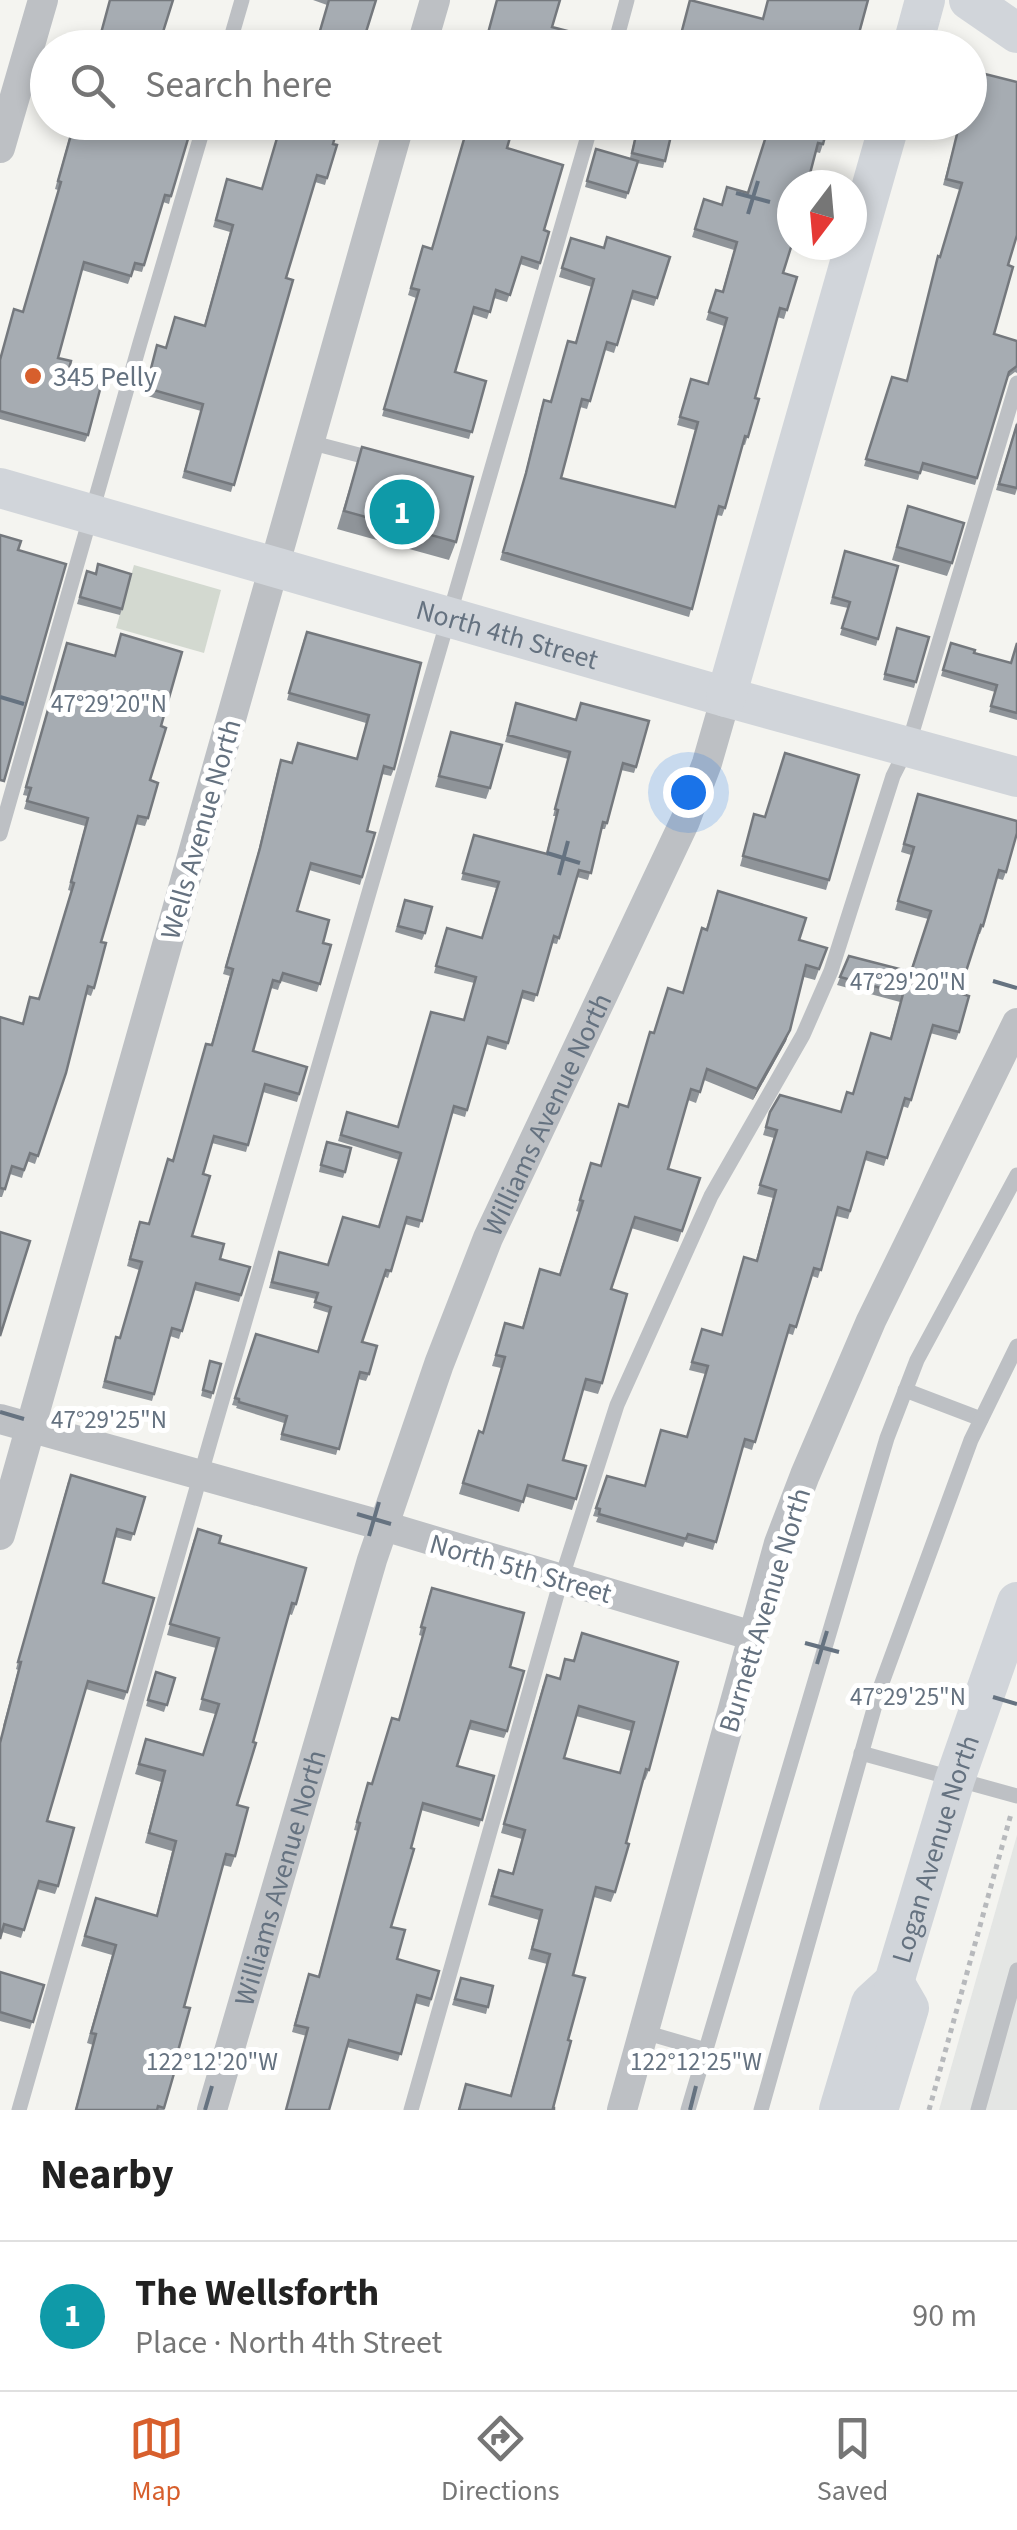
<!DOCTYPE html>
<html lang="en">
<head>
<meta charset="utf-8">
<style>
  :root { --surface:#fff; --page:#f2f2f2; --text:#222; --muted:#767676; --line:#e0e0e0; --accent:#d75f2d }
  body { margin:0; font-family:"Source Sans 3",sans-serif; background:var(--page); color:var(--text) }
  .compass { position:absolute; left:777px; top:170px; width:90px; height:90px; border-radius:50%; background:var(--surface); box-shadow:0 5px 15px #0003; rotate:196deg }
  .you { position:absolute; left:688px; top:792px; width:35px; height:35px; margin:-25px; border:8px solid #fff; border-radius:50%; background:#1a73e8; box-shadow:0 0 0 15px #1a73e833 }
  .badge { display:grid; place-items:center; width:65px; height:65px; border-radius:50%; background:var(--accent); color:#fff; font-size:32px; font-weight:700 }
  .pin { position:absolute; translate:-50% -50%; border:5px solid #fff; box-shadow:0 2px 10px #0006 }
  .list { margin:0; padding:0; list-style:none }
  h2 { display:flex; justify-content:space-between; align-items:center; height:130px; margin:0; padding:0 40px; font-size:42px }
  h2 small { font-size:32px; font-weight:400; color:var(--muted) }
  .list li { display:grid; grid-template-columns:65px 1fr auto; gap:30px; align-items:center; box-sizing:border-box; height:150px; padding:0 40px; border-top:2px solid var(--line) }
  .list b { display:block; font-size:38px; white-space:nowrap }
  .list p { margin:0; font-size:32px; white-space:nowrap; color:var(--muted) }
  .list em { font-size:32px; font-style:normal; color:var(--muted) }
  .icon { flex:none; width:55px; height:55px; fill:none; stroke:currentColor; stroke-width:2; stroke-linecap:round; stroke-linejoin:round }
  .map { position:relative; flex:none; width:1017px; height:2110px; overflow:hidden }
  .search { position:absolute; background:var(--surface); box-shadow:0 5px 15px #0003; left:30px; right:30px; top:30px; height:110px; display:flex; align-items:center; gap:25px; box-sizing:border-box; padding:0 35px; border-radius:55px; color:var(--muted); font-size:38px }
  .sheet { height:280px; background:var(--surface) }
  nav { display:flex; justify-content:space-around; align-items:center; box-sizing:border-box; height:140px; border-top:2px solid var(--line); background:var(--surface); font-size:28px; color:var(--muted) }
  nav a { display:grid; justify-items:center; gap:5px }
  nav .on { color:var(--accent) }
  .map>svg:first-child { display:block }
  .built { fill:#e4e6e4 }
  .green { fill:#d3d9d0 }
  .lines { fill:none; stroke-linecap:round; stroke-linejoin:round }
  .path { stroke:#b7b9bc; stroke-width:5; stroke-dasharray:5 5; stroke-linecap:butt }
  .lane { stroke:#bdc0c4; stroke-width:15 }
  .street { stroke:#bdc0c4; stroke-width:30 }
  .secondary { stroke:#d1d5da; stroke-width:40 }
  .wall { fill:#8f9499; fill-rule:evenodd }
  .shaded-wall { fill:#74787d }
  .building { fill:#a6acb2; stroke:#74787d; stroke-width:2.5; fill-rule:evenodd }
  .ticks { fill:none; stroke:#657280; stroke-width:4 }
  .poi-dot { fill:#d75f2d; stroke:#fff; stroke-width:4 }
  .labels { text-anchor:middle; stroke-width:10; stroke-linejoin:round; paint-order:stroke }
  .poi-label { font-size:28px; fill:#657280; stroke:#fff; text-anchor:start }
  .street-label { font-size:28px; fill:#657280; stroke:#fff }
  .ticks-label { font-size:25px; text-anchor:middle; fill:#657280; stroke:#fff; stroke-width:10; stroke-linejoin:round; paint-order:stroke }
</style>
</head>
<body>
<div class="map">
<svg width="1017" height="2110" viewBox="0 0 1017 2110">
  <rect width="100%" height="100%" fill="#f4f4f0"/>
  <!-- built -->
  <path class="built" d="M1017,1835v275h-78z"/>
  <!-- green -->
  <path class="green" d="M134,565l87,25 -17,63 -88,-25z"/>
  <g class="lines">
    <!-- path -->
    <path class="path" d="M929,2110l82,-296"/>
    <!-- lane -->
    <g class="lane">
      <path d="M228,48l14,-48"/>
      <path d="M614,48l13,-48"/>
      <path d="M309,442l69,18"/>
      <path d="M0,834l140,-491 65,-221"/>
      <path d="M905,1390l76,29"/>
      <path d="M861,1753l156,43"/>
      <path d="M644,2032l62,18"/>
      <path d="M19,2110l191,-668 382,-1320"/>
      <path d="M411,2110l150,-530 56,-175 94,-209 92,-161 28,-64 62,-195 15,-30 109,-363"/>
      <path d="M688,2110l199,-672 30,-78 100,-185"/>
      <path d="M761,2110l118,-419 92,-251 46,-94"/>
      <path d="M978,2110l39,-140"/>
    </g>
    <!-- street -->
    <g class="street">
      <path d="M421,48l14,-48"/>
      <path d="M0,148l43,-148"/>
      <path d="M0,1419l384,107 369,110"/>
      <path d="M0,1535l400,-1413"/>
      <path id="s1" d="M212,2110l160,-550 67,-196 49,-126 197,-417 22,-58 19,-66"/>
      <path d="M622,2110l157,-567 26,-68 66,-154 146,-298"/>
    </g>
    <!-- secondary -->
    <g class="secondary">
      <path d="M969,0l48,33"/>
      <path d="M912,48l13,-48"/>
      <path id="s2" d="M0,488l726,209 291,80"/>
      <path d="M726,697l164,-575"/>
      <path id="s3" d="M839,2110l32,-107 23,-21 61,-203 62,-177"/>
      <path d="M878,2110l31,-102 -15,-26"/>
    </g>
  </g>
  <!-- wall -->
  <g class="wall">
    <path d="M313,0h63l-49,5z"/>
    <path d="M690,0l165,48h-52l-21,-6 -2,6h-103z"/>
    <path d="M71,122l100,74 -2,8 -6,-2 -21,70 -9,-2 -5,14 -46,-14 -24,88 9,19 21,58 -3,7 -85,-23v-61l23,-46 35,-122 -3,-1 16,-58 -2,-1z"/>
    <path d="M638,122l36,1 -11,45 -26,-5 -11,36 -41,-12 11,-38 34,9z"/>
    <path d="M764,122l59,22 -3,9 -4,-1 -33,121 14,4 -13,42 -7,-2 -22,81 4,1 -14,46 -3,-1 -17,64 -3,8 -5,-1 -28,102 -189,-57 23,-78 18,-74 3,-8 6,1 25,-58 17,-56 -33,-10 12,-39 32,10 67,9 -16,49 -23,-7 -17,54 -9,-3 -18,59 -7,-2 -19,71 114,29 20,-77 -18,-5 14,-46 17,5 16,-58 -18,-6 10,-30 6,2 12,-42 -42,-13 12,-38 18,6 26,-13 17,-54 -5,-1z"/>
    <path d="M960,122l48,143 -14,69 23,7v32l-2,-1 -8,6 -32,107 -54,-15 -3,10 -54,-14 28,-89 14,4 54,-191 -17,-5z"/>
    <path d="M294,132l39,12 -6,34 -2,7 -10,-3 -29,96 7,2 -62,212 -49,-14 19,-67 -57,-16 13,-50 9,3 38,-22 26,-94 -17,-5 14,-48 34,10z"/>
    <path d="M507,148l37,82 5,2 -11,38 -18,-6 -13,38 -13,-4 -7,21 -15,-5 -17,58 31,9 -17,58 -87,-23 34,-118 -8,-3 15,-49 8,3z"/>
    <path d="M1017,422v67l-2,6 -19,-5z"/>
    <path d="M362,447l94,95 -7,18 -112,-31z"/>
    <path d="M908,506l44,57 -5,13 -55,-16z"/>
    <path d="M843,558l35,81 -2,7 -36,-11 8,-27 -18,-4z"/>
    <path d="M87,571l35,38 -2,6 -43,-11z"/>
    <path d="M895,634l34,3 -15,51 -31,-8z"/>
    <path d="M304,639l117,24 -27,106 -3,7 -9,-2 -15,57 8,2 -15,52 -51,-15 -12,41 26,32 8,2 -14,47 -36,-11 -3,9 -7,-2 -18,63 54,16 -10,35 -34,-10 -17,60 -34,-9 -9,31 -11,62 28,23 30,8 -11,35 -45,-12 -15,49 -9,-3 -18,65 -50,-13 12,-43 6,-7 19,-68 -12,-4 10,-37 12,-5 23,-63 39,-116 19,-69 -7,-2 34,-118 21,-88 3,-8 11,3 65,-4 9,-36 -79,-23z"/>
    <path d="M1017,642v78l-28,-8 6,-20 -54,-16 10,-33 23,10 37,10z"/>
    <path d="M64,651l97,75 -11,54 -2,38 -3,8 -10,-2 -34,118 -7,46 -3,8 -5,-2 -20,79 -31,91 -8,-3 -5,17 -12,-4 -8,23h-2v-180l22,6 17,-24 32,-108 -3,-1 17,-64 -61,-17 4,-13 -5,-1z"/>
    <path d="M516,703l120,64 -2,6 -13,-3 -14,53 -2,6h-3l-14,51 -11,-3 -20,67 -5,-1 -18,59 -13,-4 -15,52 -20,-6 -21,73 -13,-4 -33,115 -14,-4 -17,54 -5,-2 -21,66 7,32 -3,7 -8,-2 -22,76 -56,-15 4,-17 -48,-15 1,-2 -5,-1 24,-71 61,18 12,-39 -16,-5 3,-9 -47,-11 8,-29 51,6 50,-38 21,-67 -61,-19 9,-29 51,15 66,-107 10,-37 -40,-10 10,-38 38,3 14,-50 -35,-8 13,-45 72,19 10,-38h-3l15,-57 -63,-17z"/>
    <path d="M451,732l39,56 -4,11 -51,-12z"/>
    <path d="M915,802l91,70 -3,8 -7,-2 -13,48 -3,8h-1l-20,59v39l-3,8 -26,-7 -19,67 -3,8 -6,-2 -18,60 -19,-6 -17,59 -12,-3 -18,62 -6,-2 -19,59 -6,-2 -35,117 -9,-3 -30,103 -28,-8 -2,5 -87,-25 2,-5 -5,-1 14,-40 38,10 42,-49 18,-63 -16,-4 13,-41 19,6 35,-75 17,-62 -16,-4 17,-56 -11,-3 7,-23h71l49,-74 10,-36 -63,-17 12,-29 61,16 18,-53 -33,-9 16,-55 -10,-3z"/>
    <path d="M754,814l11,3 64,63 -3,10 -86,-24z"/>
    <path d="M718,891l81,49 28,8 -12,32 -11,-3 -18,64 -33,59 -49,-20 -8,23 -8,-3 -20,69 32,9 -22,64 -47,-14 -20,61 -9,94 -4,11 -15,-4 -20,70 23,6 -14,44 -48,-14 -5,16 -60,-18 16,-52 8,-10 18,-64 -9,-2 13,-43 17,5 14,-48 23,-5 20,-63 -3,-1 15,-48 9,3 19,-62 9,3 22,-75 3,1 30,-40 15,-54 4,-11 4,1z"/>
    <path d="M405,900l20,33 -3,7 -27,-8z"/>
    <path d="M324,1149l21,23 -2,6 -24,-6z"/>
    <path d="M221,1364l-10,35 -10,-3 7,-28z"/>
    <path d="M68,1482l77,15 -14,44 -16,-4 -12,46 24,109 -3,8 -38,-11 -39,132 11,65 -3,8 -18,-5 -16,49 -19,-6 2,-206h-1l15,-56 -2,-1z"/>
    <path d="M194,1539l25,4 77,61 -4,11 -3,-1 -36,128 -16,63 -2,51 -4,11 -8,-2 -39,142 -11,62 2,1 -11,40h-89l18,-65 -6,-2 25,-88 -31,-9 15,-48 60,18 16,-65 -27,-8 16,-61 -26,-8 8,-25 3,-10 57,16 12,-41 -16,-4 17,-62 -49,-13z"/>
    <path d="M429,1595l81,72 -3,64 -3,7 -36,-9 -11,37 37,10 -15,51 -58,-17 -30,117 6,32 42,12 -10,36 -14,-4 -17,58 -106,-29 14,-50 12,-5 40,-146 -4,-1 11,-39 6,-7 28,-64 23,-84 -3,-1z"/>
    <path d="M573,1661l105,1 -29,108 -4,10 -2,-1 -17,64 -11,49 -4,10 -17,-5 -21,78 -5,65 -15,68 1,2h-96l8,-26 44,12 37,-132 -19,-5 11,-39 -51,-15 7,-25 17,-6 10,-35 -21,-6 42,-148 16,-6zM576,1716l55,15 -11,42 -56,-15z"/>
    <path d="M156,1672l19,6 -11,34 -18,-6z"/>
    <path d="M0,1972l44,13 -14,44 -30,-8z"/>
    <path d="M461,1978l32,8 -7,28 -34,-9z"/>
  </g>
  <!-- shaded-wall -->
  <path class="shaded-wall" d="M790,1030l-4,11 -33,59 4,-11z"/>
  <!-- building -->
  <g class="building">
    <path d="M110,0h63l-10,32 9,2 -4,14h-71z"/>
    <path d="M329,0h47l-15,48h-46z"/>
    <path d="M497,0h63l-8,27 54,14 2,7h-124z"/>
    <path d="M690,0l73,19 5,-19h100l-13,48h-25l-46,-13 -4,13h-82l-19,-6z"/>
    <path d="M640,37l36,11h-39z"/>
    <path d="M973,71l44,11v153l-9,30 5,2 -19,67 23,7v25l-8,6 -32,106 -54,-15 -3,10 -54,-14 26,-82 15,4 31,-125 2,1 22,-74 -16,-4 14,-57h10v-36z"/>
    <path d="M72,122h121l-22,74 -6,-1 -21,70 -9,-2 -4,13 -47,-14 -26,96 13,3 -4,16 34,9 -13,49 -88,-24v-51l14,-51 9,3 38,-130 -3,-1 16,-57z"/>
    <path d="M298,122h41l-6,22 4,1 -10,33 -10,-3 -31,103 7,2 -59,205 -49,-14 18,-67 -57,-16 11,-43 9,3 9,-31 30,9 28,-101 -17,-5 11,-41 35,10 18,-61 15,4z"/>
    <path d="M469,122h29l15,5 -6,21 56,17 -19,65 5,2 -9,31 -18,-6 -12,38 -14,-5 -6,22 -16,-5 -19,65 31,9 -14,51 -88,-23 35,-119 -8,-2 12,-42 9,3z"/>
    <path d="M639,122l35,1 -9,38 -33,-8z"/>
    <path d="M765,122h64l-6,22 -5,-1 -11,42h-15v59l-9,29 14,4 -10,33 -7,-2 -25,90 4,1 -11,38 -3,-1 -20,72 -6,-2 -27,103 -189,-57 23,-79 18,-73 7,2 17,-61 8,2 18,-64 -32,-11 9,-30 33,10 3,-11 63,20 -13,41 -24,-7 -16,54 -10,-3 -17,59 -8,-2 -21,79 114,29 23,-85 -18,-5 11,-38 17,5 19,-66 -18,-6 7,-22 7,2 14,-50 -42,-13 9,-30 18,6 5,-18 21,6 20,-63 -5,-2z"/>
    <path d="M596,149l42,12 -10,32 -41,-12z"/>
    <path d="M1017,424v64l-18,-4z"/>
    <path d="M362,447l111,30 -17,65 -112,-31z"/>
    <path d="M908,506l56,17 -12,40 -55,-16z"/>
    <path d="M0,535l21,6 -3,9 48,14 -62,217 -4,-1z"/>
    <path d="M845,551l53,15 -20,73 -36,-11 8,-26 -17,-5z"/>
    <path d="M98,564l33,10 -9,35 -42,-12 7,-26 9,3z"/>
    <path d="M897,628l32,9 -13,45 -31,-8z"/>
    <path d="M307,632l114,31 -27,106 -10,-3 -17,65 8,2 -13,44 -51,-14 -14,48 32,9 -6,23 8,2 -11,39 -37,-11 -3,9 -7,-2 -20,71 54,16 -8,27 -34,-10 -17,61 -34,-9 -11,38 7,2 -18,60 32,8 -4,15 30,8 -9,28 -45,-12 -14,48 -10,-3 -18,66 -49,-13 11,-44 4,1 22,-76 -12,-3 10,-37 9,2 19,-65 5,2 33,-117 6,1 21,-76 -7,-2 34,-119 21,-88 11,3 6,-20 59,16 12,-44 -80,-22z"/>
    <path d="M121,634l61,18 -21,74 5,2 -16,52 8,3 -10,35 -10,-2 -37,126 5,1 -12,45 -6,-2 -22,87 -28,83 -8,-3 -6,17 -12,-4 -7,23 -5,-1v-171l23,7 7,-27 9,2 35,-116 -3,-1 17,-64 -61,-17 4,-13 -5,-1 41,-144 48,13z"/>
    <path d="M951,643l24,7 -1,3 37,10 6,-20v70l-26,-7 6,-21 -54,-15z"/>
    <path d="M516,703l60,17 5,-17 68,18 -13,46 -13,-4 -16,60 -4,-1 -12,51 -12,-3 -20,68 -5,-2 -17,59 -14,-4 -15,52 -20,-6 -21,73 -13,-4 -32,115 -15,-4 -16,54 -5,-1 -24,72 15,4 -8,28 -9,-2 -21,77 -57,-15 5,-18 -48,-14v-3l-4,-1 21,-64 62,18 13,-45 -16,-5 3,-9 -46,-11 7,-30 49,13 15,-48 36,10 22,-74 -60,-18 6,-23 51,15 33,-115 33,8 12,-43 -40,-11 11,-38 35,10 17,-56 -36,-9 11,-38 73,19 11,-44 -3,-1 15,-57 -62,-17z"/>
    <path d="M451,732l51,13 -12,43 -51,-12z"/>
    <path d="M785,753l74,22 -30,105 -86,-24 11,-42 11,3z"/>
    <path d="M918,794l99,27v12l-11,39 -7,-2 -16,56 -2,-1 -22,68 10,3 -10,36 -26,-7 -22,75 -6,-2 -18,60 -20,-6 -17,59 -12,-4 -17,63 -7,-2 -18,59 -6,-2 -35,117 -10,-3 -29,103 -28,-8 -2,5 -87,-25 1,-5 -4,-1 11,-32 38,10 16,-56 26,7 21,-71 -16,-4 10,-33 20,6 22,-78 13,4 19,-71 -16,-5 17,-55 -11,-3 4,-15 10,-17 61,17 6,-20 6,2 18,-61 20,6 12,-45 -63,-17 9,-21 62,16 20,-61 -33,-10 16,-54 -10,-3z"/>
    <path d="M718,891l88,27 -7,22 28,8 -8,21 -13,-4 -16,65 -33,59 -50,-20 -7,23 -9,-3 -23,80 32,9 -18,53 -47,-14 -24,72 16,5 -25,89 -16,-4 -23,81 23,6 -10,33 -48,-14 -5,17 -60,-19 16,-52 4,2 22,-76 -9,-2 9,-32 18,5 17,-59 20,6 23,-74 -3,-1 11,-37 10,3 18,-62 9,3 22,-75 4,1 14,-45 15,5 19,-65 5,2z"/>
    <path d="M405,900l27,7 -7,26 -27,-7z"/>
    <path d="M327,1142l24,6 -6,24 -24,-7z"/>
    <path d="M0,1232l30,9 -30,95z"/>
    <path d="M210,1361l11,3 -8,29 -10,-3z"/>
    <path d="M71,1475l74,22 -11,37 -17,-5 -14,54 51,15 -27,94 -39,-11 -41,140 27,7 -16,58 -19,-5 -15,49 -20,-6 -4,15v-196l21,-81h-3z"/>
    <path d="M198,1529l23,7 -2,7 87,25 -10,36 -4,-1 -39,139 3,1 -19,62 11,3 -13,48 -9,-2 -42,153 6,1 -17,61 2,1 -11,38 -6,-2 -1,4h-81l20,-76 -5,-1 25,-88 -31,-9 11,-38 61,18 19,-75 -27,-8 16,-62 -26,-7 7,-25 57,16 16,-51 -17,-5 17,-61 -49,-14z"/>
    <path d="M432,1588l92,25 -14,54 14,4 -17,60 -36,-10 -14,45 37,10 -12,44 -59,-17 -12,45 3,1 -23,78 14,3 -8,29 42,12 -8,28 -14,-4 -16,59 -52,-14 -20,70h-43l22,-82 -13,-3 14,-51 10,3 41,-154 -3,-1 11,-39 4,1 20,-66 7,2 26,-92 -4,-1z"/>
    <path d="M582,1633l96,29 -29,108 -3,-1 -20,74 3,1 -14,48 -19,-5 -23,88 12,3 -17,62 3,1 -18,67h1v2h-95l7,-26 45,12 39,-142 -18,-5 10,-39 -50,-14 7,-26 14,4 12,-44 -21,-6 43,-149 13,4 5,-20 9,2zM579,1706l55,16 -14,51 -56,-15z"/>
    <path d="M156,1672l19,6 -8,27 -19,-5z"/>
    <path d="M0,1972l44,13 -11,37 -33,-10z"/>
    <path d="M461,1978l32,8 -5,21 -33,-8z"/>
  </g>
  <!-- ticks -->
  <path class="ticks" d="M736,193l34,9M748,214l10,-33M0,697l24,7M547,853l33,10M559,875l9,-34M993,981l24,7M0,1412l24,7M357,1514l34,10M369,1536l10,-34M805,1643l34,9M817,1664l10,-33M993,1697l24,7M205,2110l7,-24M690,2110l6,-24"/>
  <!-- markers -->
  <circle class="poi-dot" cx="33" cy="376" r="10"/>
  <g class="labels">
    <!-- poi labels -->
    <g class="poi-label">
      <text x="53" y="386">345 Pelly</text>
    </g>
    <!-- street labels -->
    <g class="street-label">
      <text dy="10" stroke="none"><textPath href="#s2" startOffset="528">North 4th Street</textPath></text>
      <text transform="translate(200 829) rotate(-74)" y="10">Wells Avenue North</text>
      <text dy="10" stroke="none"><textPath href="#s1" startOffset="1052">Williams Avenue North</textPath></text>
      <text transform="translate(521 1568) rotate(16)" y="10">North 5th Street</text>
      <text transform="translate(764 1610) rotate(-73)" y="10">Burnett Avenue North</text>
      <text dy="10" stroke="none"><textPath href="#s3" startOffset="282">Logan Avenue North</textPath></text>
      <text dy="10" stroke="none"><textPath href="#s1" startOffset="242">Williams Avenue North</textPath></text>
    </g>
  </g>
  <g class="ticks-label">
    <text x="109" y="712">47°29'20"N</text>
    <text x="908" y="990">47°29'20"N</text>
    <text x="109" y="1428">47°29'25"N</text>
    <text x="908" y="1705">47°29'25"N</text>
    <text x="212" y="2070">122°12'20"W</text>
    <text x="696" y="2070">122°12'25"W</text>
  </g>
</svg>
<svg class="compass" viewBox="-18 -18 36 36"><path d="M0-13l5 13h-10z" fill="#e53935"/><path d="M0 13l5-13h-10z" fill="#767676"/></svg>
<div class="you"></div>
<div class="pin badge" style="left:402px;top:512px;background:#0f9aa8">1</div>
<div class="search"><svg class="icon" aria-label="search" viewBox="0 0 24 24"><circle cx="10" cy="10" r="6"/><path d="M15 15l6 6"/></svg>Search here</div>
</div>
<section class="sheet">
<h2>Nearby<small></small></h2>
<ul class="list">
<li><span class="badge" style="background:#0f9aa8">1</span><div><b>The Wellsforth</b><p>Place · North 4th Street</p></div><em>90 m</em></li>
</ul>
</section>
<nav>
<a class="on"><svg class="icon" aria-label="map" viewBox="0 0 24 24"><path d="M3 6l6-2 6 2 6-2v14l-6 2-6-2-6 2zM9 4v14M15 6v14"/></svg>Map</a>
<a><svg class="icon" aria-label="directions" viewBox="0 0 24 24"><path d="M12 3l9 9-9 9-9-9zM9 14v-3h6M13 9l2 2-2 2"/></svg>Directions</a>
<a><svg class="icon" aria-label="saved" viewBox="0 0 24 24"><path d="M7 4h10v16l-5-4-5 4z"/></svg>Saved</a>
</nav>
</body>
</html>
